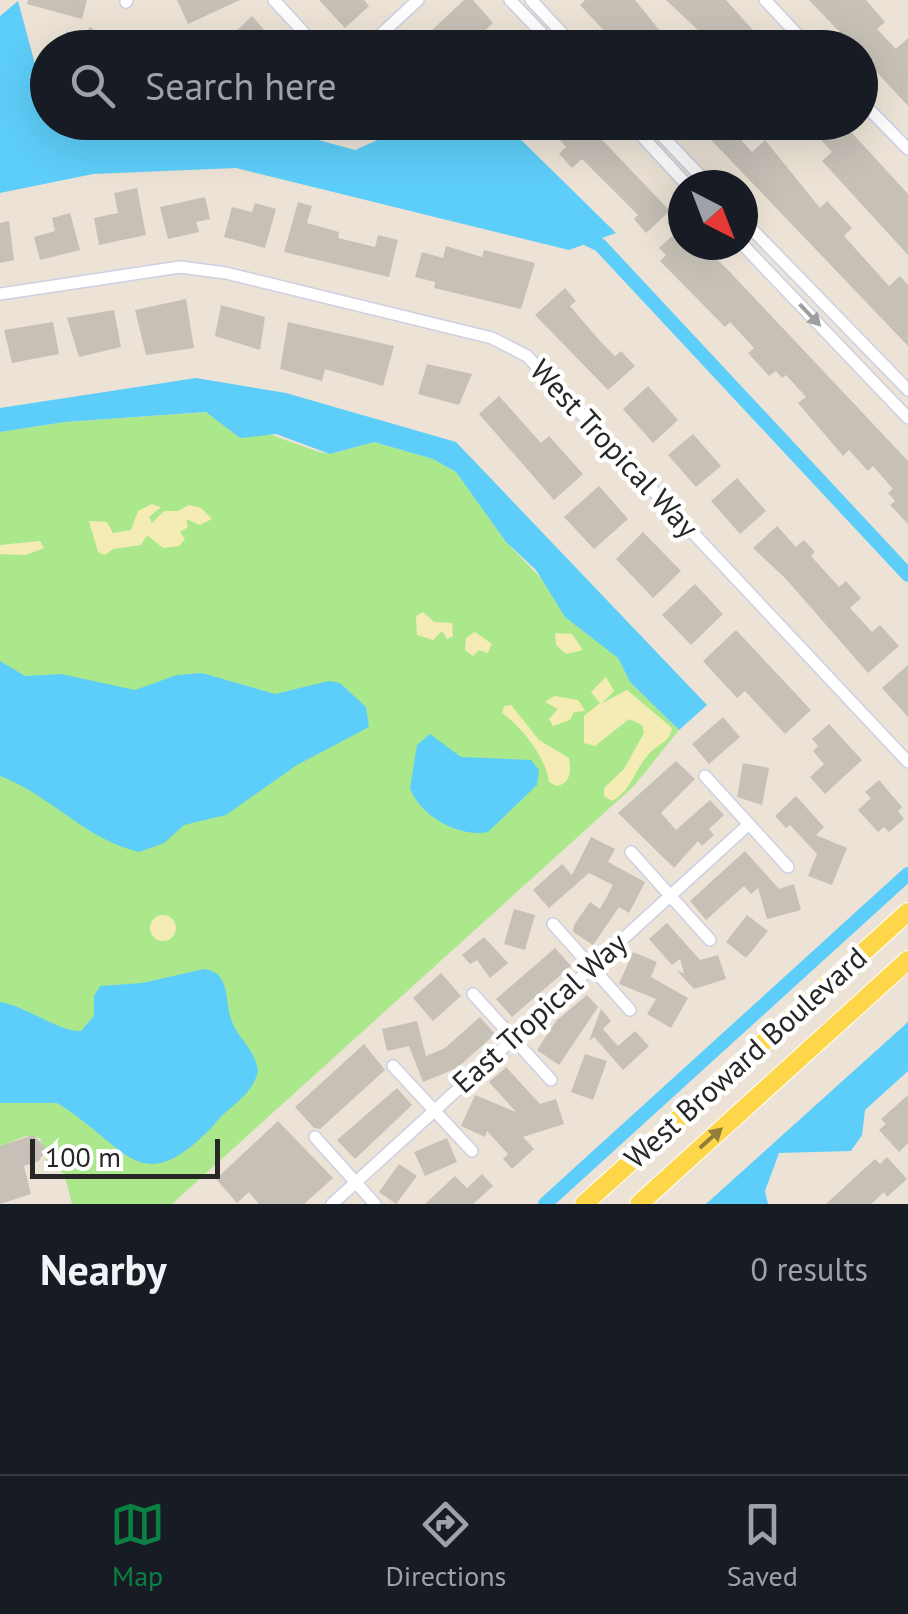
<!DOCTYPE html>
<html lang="en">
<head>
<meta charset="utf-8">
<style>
  :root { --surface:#171b24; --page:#242831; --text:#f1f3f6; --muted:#9ea1a6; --line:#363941; --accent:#0b8043 }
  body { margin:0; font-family:"PT Sans",sans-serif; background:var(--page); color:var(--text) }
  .compass { position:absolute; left:668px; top:170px; width:90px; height:90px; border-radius:50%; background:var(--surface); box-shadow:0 10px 40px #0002; rotate:138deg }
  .scale { position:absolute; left:30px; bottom:25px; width:190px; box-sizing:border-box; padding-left:10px; border:5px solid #272727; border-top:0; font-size:28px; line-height:35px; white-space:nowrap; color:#272727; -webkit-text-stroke:8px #fff; paint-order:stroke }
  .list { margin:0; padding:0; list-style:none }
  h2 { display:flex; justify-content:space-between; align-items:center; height:130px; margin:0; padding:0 40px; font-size:42px }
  h2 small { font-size:32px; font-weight:400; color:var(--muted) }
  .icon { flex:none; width:55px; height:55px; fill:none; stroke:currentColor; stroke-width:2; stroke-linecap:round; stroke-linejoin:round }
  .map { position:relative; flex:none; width:908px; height:1204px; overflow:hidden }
  .search { position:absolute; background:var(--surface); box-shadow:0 10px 40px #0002; left:30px; right:30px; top:30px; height:110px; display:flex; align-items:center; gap:25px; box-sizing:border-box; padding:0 35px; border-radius:55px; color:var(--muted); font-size:38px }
  .sheet { height:270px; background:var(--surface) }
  nav { display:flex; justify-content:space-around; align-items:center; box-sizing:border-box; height:140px; border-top:2px solid var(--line); background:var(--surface); font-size:28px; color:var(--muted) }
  nav a { display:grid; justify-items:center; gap:5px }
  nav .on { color:var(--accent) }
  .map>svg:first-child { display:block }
  .green { fill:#abe88c }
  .sand { fill:#f5ecb5 }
  .water { fill:#5dcef9 }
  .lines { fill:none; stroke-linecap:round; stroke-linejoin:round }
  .canal { stroke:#5dcef9; stroke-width:14 }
  .building { fill:#c6c0b7 }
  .street-casing { stroke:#ccd0e2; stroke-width:14 }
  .primary-casing { stroke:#fff; stroke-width:20 }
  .street { stroke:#fff; stroke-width:11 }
  .primary { stroke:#fdd649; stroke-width:18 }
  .oneway { fill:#9e9e9e }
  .oneway2 { fill:#927e38 }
  .labels { text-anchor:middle; stroke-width:9; stroke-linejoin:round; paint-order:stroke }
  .street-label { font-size:30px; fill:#272727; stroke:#fff }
</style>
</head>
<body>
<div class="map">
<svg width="908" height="1204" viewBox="0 0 908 1204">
  <rect width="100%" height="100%" fill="#ece3d6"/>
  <!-- green -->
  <path class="green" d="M207,412l112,40 11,2 44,-12 59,17 23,13 50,70 112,116 12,24 49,48 -45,56 -462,418h-100l-8,-31 -16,-6 -8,-29 -14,-2 -26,10v-714l65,-10z"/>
  <!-- sand -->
  <g class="sand">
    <path d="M152,504l9,3 -12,10 3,6 12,-12h14l11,-6 12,3 11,11 -12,6 -14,-6 2,8 -8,5 5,7 -6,7 -16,2 -16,-13 -6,10 -28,4 -8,6 -7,-3 -9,-31 18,1 6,11 18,-3 7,-19z"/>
    <path d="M40,541l4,7 -18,7 -26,-1v-9z"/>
    <path d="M423,612l11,10 18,1 1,13 -6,3 -5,-8 -9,9 -16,-5 -1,-19z"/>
    <path d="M475,632l17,12 -4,9 -9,-3 -6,6 -8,-6 1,-12z"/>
    <path d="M555,633l17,1 11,16 -17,4 -10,-9z"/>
    <path d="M606,677l8,14 -13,13 26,-14 45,38c-2,14 -11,14 -20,23 -17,15 -19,39 -40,50l-8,-5v-8l20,-19 20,-36 -2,-8 -13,-6 -34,27 -11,-3v-27l16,-13 -9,-11z"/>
    <path d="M554,696l24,4 7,11 -11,1 -4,8 -17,6 -4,-7 9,-10 -13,-7z"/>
    <path d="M511,705l28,35 30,18c2,13 2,25 -12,28l-8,-4c-3,-25 -28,-56 -47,-69l2,-7z"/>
    <circle cx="163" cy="928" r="13"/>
  </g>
  <!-- water -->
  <g class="water">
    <path d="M18,1l17,63 12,7 1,51 229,1 8,8 70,19 61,-27h88l112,110 -47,17 -333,-82 -143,6 -93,19v-177z"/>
    <path d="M196,378l90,15 170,49 251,263 -28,25 -49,-48 -12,-24 -53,-41 -29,-47 -30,-28 -50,-70 -23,-13 -59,-17 -44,12 -54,-20 -36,4 -34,-26 -141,10 -65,10v-24z"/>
    <path d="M0,661l25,15 36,-2 74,16 42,-15 25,-2 73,21 54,-13 11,2 26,24 3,20 -72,38 -71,50 -42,10 -20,18 -25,9c-53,-12 -90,-58 -139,-76z"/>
    <path d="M430,734l31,23 70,3 8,10 -2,15 -49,47c-29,6 -68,-16 -78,-44l7,-43z"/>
    <path d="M204,969c28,3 20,34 28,53 8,19 23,27 26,49 -6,26 -30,35 -44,54 -75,79 -87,20 -157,-22h-57v-101c24,3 61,31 81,29l13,-15v-20l6,-10 42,-3z"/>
    <path d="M908,1022v49l-43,39 -3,25 -11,16 -72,2 -14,38 3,13h-62z"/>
  </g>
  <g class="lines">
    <!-- canal -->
    <g class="canal">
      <path d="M579,235l21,10 308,330"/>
      <path d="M545,1204l363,-330"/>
    </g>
  </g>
  <!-- building -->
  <g class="building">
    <path d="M28,0h59l-5,19 -55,-15z"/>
    <path d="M177,0h63l-52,24z"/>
    <path d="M319,0h45l5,6 -24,22z"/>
    <path d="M464,0h9l20,23 -27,25h-53z"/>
    <path d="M585,0h50l39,48h-54l-40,-43z"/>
    <path d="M666,0h60l43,48h-52z"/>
    <path d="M809,0h57l19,22 -8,7 19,20 12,-11v68l-48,-52v-6h-5z"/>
    <path d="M252,16l28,32h-62z"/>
    <path d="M90,27l27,21h-43z"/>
    <path d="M168,30l9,18h-41z"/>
    <path d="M323,122h29l-1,11 -28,-5z"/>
    <path d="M543,122h42l85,89 -24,22 -12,-14 4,-4 -56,-56 -10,9 -13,-14 7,-7z"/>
    <path d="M694,122h49l-10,9 19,21 13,-12 55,68 7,-7 25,27 -8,8 45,50 11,-10 8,9v61z"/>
    <path d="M792,122h50l66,72v61l-86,-94 10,-9 -22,-25 -8,7z"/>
    <path d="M137,188l9,47 -47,10 -5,-27 24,-5 -4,-20z"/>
    <path d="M205,197l5,22 -14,3 3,10 -31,7 -8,-32z"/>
    <path d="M298,202l14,4 -5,17 32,9 -1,6 37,9 3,-12 20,5 -9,37 -105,-25z"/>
    <path d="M255,203l21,6 -11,39 -41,-11 8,-30 20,5z"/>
    <path d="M70,213l10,37 -40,10 -6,-23 21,-6 -3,-13z"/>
    <path d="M9,221l5,39 -14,3v-40z"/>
    <path d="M683,226v19h19l26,25 180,191v63l-18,-19 5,-4 -7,-8 5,-4 -20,-23 -5,5 -19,-21 -6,6 -45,-53 8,-6 -20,-22 -4,3 -6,-7 -7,5 -21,-23 6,-5 -24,-26 -5,5 -65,-66 6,-6 -7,-7z"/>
    <path d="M446,246l36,11 2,-7 51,13 -14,46 -87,-21 1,-6 -20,-5 7,-25 21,6z"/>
    <path d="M565,288l11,13 -6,5 29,34 16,16 6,-5 14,15 -27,24 -73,-75z"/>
    <path d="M186,299l8,49 -48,7 -11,-45z"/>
    <path d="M221,305l44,12 -5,33 -45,-14z"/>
    <path d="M114,310l7,37 -42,10 -12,-39z"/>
    <path d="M53,322l6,32 -47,9 -8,-33z"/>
    <path d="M288,322l106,24 -11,40 -58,-17 -3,12 -42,-12z"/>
    <path d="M427,364l45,10 -13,31 -41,-11z"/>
    <path d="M648,386l30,34 -25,23 -30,-34z"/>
    <path d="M499,396l42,47 8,-7 34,38 -29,26 -75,-86z"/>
    <path d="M693,434l28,32 -25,21 -28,-32z"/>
    <path d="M737,478l29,33 -26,23 -29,-33z"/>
    <path d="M599,486l29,33 -34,30 -30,-32z"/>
    <path d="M777,526l19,21 8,-7 11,12 -4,4 28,31 7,-6 15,17 -11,10 22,24 8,-7 19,21 -31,27 -82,-94 -33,-31z"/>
    <path d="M643,532l38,39 -28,27 -37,-39z"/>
    <path d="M695,584l28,30 -32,31 -29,-30z"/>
    <path d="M736,630l75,80 -26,24 -40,-43 -8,7 -34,-37z"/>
    <path d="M908,665v52l-26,-29z"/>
    <path d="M723,717l17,20 -31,27 -17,-20z"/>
    <path d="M829,724l33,36 -37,34 -15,-17 14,-13 -11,-13 5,-5 -6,-7z"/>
    <path d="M676,761l19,18 -34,34 15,17 34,-30 14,15 -15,14 5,6 -12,11 -4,-5 -24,27 -56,-55z"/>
    <path d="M743,763l26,5 -7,37 -25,-8z"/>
    <path d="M879,780l23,27 -4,4 6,8 -15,13 -5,-5 -6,5 -20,-22 13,-12 -6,-6z"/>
    <path d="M796,796l28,31 -8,8 31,13 -15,37 -24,-9 9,-22 -27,-29 -4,3 -11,-12z"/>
    <path d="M591,837l24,12 -7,13 37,20 -16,31 -10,-6 -26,38 -20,-13 1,-7 16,-23 10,7 13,-24 -24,-12 -40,35 -16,-18 29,-26 10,11z"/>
    <path d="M745,851l34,38 15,-5 7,26 -34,9 -9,-31 -7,6 -7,-8 -38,34 -16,-19z"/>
    <path d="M514,909l21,6 -10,35 -21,-6z"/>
    <path d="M747,915l21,16 -22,27 -20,-16z"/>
    <path d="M667,923l33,37 18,-5 8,24 -32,10 -17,-18 7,2 -4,-14 -8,6 -23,-26z"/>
    <path d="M484,937l24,26 -18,15 -13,-18 -7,4 -8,-9z"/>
    <path d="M555,948l16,18 -59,51 -16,-18z"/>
    <path d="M633,952l24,10 -6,15 37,21 -17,30 -24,-14 9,-15 -37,-15z"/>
    <path d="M441,973l20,23 -28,25 -20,-23z"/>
    <path d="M587,995l11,12 -39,58 -22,-15 19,-29z"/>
    <path d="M601,1009l10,12 -8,8 15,17 17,-15 14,15 -26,24 -29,-33 -5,4z"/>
    <path d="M480,1017l15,17 -38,34 -34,14 -14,-36 -22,5 -5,-22 35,-8 9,35 19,-8z"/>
    <path d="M364,1044l21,26 -65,59 -6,-1 -19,-21z"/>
    <path d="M585,1054l22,7 -14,39 -22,-8z"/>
    <path d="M506,1067l34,37 16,-5 8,25 -41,13 11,12 -22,20 -9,-10 5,-5 -21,-23 -2,6 -24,-11 14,-31 41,17 -27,-30z"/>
    <path d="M397,1088l15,17 -57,54 -18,-19z"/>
    <path d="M908,1095v48l-9,9 -20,-22 7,-6 -5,-5z"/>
    <path d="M278,1121l55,57 -29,26h-45l-10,-12 -12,11 -21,-24z"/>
    <path d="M33,1135l13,13 -7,13 -15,5 7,28 -31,10v-58z"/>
    <path d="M447,1138l10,24 -32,14 -11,-24z"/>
    <path d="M887,1157l20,22 -20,18 -3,-5 -13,12h-45l49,-45 5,5z"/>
    <path d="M399,1164l18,12 -21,28 -17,-12z"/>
    <path d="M482,1174l11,12 -20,18h-48l30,-28 12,12z"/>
  </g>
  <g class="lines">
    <defs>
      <g id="street">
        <path d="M274,0l44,48"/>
        <path d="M510,0l46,48"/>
        <path d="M531,0l45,48"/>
        <path d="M765,0l45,48"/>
        <path d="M126,2l1,-2"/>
        <path d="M366,48l52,-48"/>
        <path d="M860,100l48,49"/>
        <path d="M629,122l58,63"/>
        <path d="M649,122l60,63"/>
        <path d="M743,220l165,170"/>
        <path d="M743,245l165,173"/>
        <path d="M0,294l180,-27 46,6 266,65 35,18 381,406"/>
        <path d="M705,776l83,91"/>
        <path d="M631,852l79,88"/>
        <path d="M553,924l77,86"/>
        <path d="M473,994l78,86"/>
        <path d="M393,1066l79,85"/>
        <path d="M315,1137l60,67"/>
        <path d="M332,1204l417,-380"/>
      </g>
      <g id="primary">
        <path d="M584,1204l324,-292"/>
        <path d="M639,1204l269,-244"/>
      </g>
    </defs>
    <!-- street casing -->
    <use href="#street" class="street-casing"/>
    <!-- primary casing -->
    <use href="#primary" class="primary-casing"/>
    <!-- street -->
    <use href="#street" class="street"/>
    <!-- primary -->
    <use href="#primary" class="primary"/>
  </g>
  <!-- one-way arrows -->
  <defs><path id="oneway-solid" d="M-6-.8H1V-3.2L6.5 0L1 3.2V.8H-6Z" transform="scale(2.5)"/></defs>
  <use class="oneway" href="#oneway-solid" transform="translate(810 315) rotate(46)"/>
  <use class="oneway2" href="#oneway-solid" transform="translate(711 1138) rotate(-42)"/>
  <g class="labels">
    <!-- street labels -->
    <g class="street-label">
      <text transform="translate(614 449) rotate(47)" y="10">West Tropical Way</text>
      <text transform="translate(540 1013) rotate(-42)" y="10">East Tropical Way</text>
      <text transform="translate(746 1058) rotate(-42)" y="10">West Broward Boulevard</text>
    </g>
  </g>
</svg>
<svg class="compass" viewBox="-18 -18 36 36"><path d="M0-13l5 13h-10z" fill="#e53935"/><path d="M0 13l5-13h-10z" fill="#9ea1a6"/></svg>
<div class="scale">100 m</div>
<div class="search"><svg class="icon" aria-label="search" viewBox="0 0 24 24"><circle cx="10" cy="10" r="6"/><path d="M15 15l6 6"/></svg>Search here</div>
</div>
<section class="sheet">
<h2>Nearby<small>0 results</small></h2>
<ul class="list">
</ul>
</section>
<nav>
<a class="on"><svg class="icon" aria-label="map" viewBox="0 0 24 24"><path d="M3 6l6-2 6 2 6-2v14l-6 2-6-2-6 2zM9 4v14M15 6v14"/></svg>Map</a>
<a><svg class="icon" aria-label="directions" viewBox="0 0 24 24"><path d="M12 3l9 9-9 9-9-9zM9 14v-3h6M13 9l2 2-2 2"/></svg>Directions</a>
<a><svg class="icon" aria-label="saved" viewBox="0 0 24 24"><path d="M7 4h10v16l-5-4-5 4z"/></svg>Saved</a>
</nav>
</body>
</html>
